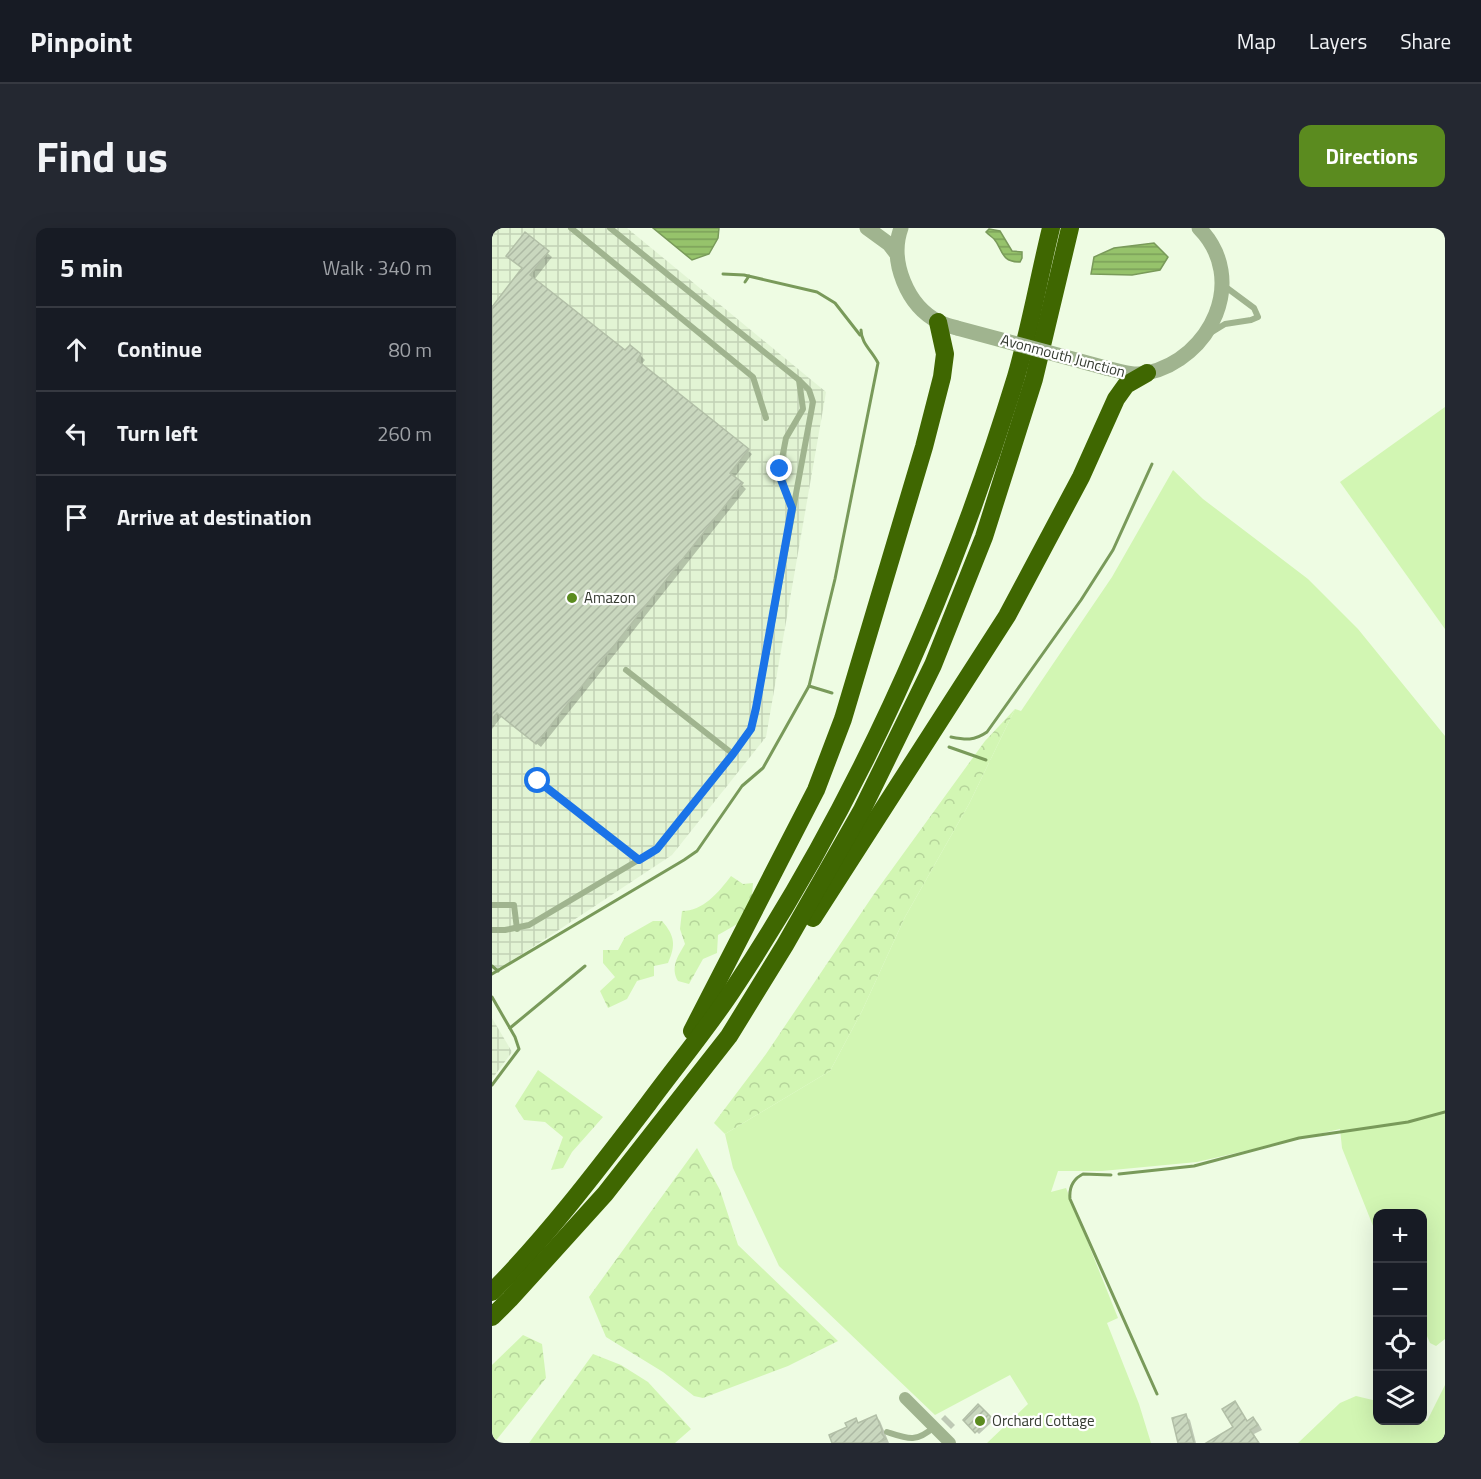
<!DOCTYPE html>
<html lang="en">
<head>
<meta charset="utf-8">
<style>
  :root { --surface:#171b24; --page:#242831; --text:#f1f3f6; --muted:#9ea1a6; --line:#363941; --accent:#5b8b1f }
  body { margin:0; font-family:"Titillium Web",sans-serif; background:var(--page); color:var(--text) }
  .controls { position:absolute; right:18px; bottom:18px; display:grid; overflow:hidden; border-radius:12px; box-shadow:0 6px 24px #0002 }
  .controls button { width:54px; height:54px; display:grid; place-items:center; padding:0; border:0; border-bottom:2px solid var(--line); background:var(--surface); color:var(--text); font:30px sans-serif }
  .stop { position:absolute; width:18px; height:18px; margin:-14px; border:4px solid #1a73e8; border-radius:50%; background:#fff }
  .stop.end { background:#1a73e8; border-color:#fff; box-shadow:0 2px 6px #0008 }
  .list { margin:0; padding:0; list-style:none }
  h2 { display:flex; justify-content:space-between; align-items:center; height:78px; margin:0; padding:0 24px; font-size:26px }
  h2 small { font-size:20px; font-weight:400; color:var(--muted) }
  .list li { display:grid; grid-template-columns:39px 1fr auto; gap:18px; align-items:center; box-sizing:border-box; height:84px; padding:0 24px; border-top:2px solid var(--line) }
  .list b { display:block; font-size:22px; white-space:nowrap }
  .list em { font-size:20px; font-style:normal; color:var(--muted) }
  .icon { flex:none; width:33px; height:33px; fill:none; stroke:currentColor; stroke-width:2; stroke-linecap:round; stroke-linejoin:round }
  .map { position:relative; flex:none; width:953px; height:1215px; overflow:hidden; border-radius:12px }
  header { display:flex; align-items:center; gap:36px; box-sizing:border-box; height:84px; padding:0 30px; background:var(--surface); border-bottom:2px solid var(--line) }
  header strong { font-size:28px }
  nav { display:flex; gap:33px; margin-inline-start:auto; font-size:21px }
  .intro { display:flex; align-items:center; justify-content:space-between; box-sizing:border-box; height:144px; padding:0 36px }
  h1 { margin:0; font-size:42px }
  .button { padding:15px 27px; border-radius:12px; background:var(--accent); color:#fff; font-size:21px; font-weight:700 }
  main { display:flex; gap:36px; padding:0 36px }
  aside { flex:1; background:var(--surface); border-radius:12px; box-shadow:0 6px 24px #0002 }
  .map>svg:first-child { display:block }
  .industrial { fill:url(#industrial-grid) }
  .grass { fill:#d2f6b3 }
  .forest { fill:url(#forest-crowns) }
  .water { fill:url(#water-rules); stroke:#799a5a; stroke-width:1.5 }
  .shadow { fill:#0003 }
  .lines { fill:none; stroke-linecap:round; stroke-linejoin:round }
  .stream { stroke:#799a5a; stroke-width:3 }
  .building { fill:url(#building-hatch); stroke:#b2bfa7; stroke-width:1.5 }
  .service { stroke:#a0b48f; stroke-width:6 }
  .minor { stroke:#a0b48f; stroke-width:12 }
  .tertiary { stroke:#a0b48f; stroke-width:15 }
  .motorway { stroke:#3f6701; stroke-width:18 }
  .tertiary-bridge { stroke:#a0b48f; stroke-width:15 }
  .route { stroke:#1a73e8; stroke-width:8 }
  .poi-dot { fill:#5b8b1f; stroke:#fff; stroke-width:2 }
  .labels { text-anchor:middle; stroke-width:4.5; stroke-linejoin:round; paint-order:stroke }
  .street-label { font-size:15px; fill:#353b31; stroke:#fff }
  .poi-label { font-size:15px; fill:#353b31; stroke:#fff; text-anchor:start }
</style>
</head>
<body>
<header>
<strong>Pinpoint</strong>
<nav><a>Map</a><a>Layers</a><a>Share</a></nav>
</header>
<div class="intro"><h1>Find us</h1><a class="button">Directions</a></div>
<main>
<aside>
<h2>5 min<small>Walk · 340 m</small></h2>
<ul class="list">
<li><svg class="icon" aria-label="ahead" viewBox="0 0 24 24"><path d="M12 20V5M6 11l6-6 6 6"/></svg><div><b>Continue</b></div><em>80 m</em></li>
<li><svg class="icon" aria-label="left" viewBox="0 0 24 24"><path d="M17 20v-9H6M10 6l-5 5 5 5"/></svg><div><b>Turn left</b></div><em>260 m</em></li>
<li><svg class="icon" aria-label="arrive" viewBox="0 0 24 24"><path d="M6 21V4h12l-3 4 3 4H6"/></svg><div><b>Arrive at destination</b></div></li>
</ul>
</aside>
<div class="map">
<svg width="953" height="1215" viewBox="0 0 953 1215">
  <defs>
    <pattern id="industrial-grid" width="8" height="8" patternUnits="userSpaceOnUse" patternTransform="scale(1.5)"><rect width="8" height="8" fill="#e2f4d4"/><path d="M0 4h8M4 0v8" fill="none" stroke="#c2d2b6"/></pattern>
    <pattern id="forest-crowns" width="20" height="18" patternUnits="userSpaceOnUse" patternTransform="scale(1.5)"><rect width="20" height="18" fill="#d2f6b3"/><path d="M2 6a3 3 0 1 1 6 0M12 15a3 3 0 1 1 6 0" fill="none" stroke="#b5d49a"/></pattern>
    <pattern id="water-rules" width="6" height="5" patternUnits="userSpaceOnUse" patternTransform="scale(1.5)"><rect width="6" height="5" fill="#96c36b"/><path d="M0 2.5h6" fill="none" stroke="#7ba059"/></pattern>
    <pattern id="building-hatch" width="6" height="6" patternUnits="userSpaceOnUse" patternTransform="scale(1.5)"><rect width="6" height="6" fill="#c9d7be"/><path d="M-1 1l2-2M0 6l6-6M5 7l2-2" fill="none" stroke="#adb9a4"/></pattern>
  </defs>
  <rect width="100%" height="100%" fill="#eefce3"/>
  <!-- industrial -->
  <g class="industrial">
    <path d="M0,0h135l199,164 -60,345 -94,118 -180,119z"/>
    <path d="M0,790l20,34 -20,27z"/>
  </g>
  <!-- grass -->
  <g class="grass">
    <path d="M953,179v222l-105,-147z"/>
    <path d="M681,242l30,29 105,80 50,50 87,107v603l-9,7 -6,-3 -7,-16 -1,-113h-44l-1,22 -35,-88 -2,-19 -143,33 -95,9h-44l-7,21 15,-4 52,130 -11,5 32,81 12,39h-164l41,-39 -18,-29 -75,40 -156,-149 -46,-98 -8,-34 105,-63 32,-60 43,-94 64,-113 46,-95 6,2 91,-134z"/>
    <path d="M953,1157v58h-147l42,-40 16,-7 21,5 1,19h45l4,1z"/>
  </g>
  <!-- forest -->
  <g class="forest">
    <path d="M523,481l-46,95 -64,113 -43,94 -32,60 -105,63 -11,-11 52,-69 108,-160 111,-153z"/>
    <path d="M239,648l12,8 10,-1 -1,13 -13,27 -21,12 -1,18 -14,6 -14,25 -11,-3c-8,-14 0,-25 7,-37l-5,-15 2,-18c21,0 36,-18 49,-35z"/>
    <path d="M161,693h9c13,15 14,24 6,42l-14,3v10l-17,5 -10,18 -19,9 -8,-17 15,-14 -12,-14v-13h15l7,-13z"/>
    <path d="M46,842l65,47 -31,35 -9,16 -12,2 12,-33 -18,-15 -21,-2 -9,-14z"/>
    <path d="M205,920l23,42 18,55 100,96 -50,25 -85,32 -9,-2 -31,-24 -57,-35 -17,-40z"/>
    <path d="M31,1107l19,9 4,34 -52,65h-2v-78z"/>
    <path d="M101,1126l28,11 27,17 43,47 -16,14h-146z"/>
  </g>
  <!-- water -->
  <g class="water">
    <path d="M161,0h66l-1,10 -9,16 -17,6z"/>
    <path d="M497,1l11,2 12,20 10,1v6l-2,4c-20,0 -17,-13 -26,-23 -2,-2 -5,-4 -8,-7z"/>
    <path d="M662,15l14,14 -8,13 -28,5 -41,-1 3,-17 20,-9z"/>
  </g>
  <!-- shadow -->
  <g class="shadow">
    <path d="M33,6l27,23 -18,23 92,72 4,-5 10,8 5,5 -4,5 111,89 -18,24 12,11 -205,258 -39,-31 -10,13v-420l32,-40z"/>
    <path d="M743,1175l13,19 5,-3 5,4 4,7 -8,4 5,9h-50l26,-16z"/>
    <path d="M486,1178l15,15 -14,13 -14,-14z"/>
    <path d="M453,1187l10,10 -4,4 -10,-10z"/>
    <path d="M694,1188l4,4 6,23h-16z"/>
    <path d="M384,1189l4,4 9,22h-55l22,-23 4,4z"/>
  </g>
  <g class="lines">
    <!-- stream -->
    <g class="stream">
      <path d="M231,46l21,1 73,17 18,11 25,32"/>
      <path d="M253,54l4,-6"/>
      <path d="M317,458l23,7"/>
      <path d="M459,509c15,3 23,4 36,-5l94,-132 32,-50 39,-86"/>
      <path d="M457,519l37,13"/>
      <path d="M0,738l6,5"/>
      <path d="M0,746l192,-114 13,-9 45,-65 21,-18 46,-82 26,-107 43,-216c-6,-12 -17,-20 -17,-33"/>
      <path d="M0,769l23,40 4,12 -27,36"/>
      <path d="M18,800l75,-62"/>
      <path d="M627,946l75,-8 105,-28 109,-16 37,-10"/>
      <path d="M619,947l-28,-1c-10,5 -14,14 -13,25l87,195"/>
    </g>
  </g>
  <!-- building -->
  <g class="building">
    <path d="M33,4l24,19 -19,24 95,75 5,-5 11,9 -4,6 112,89 -19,24 13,10 -207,261 -39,-31 -5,6v-412l30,-39 -16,-12z"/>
    <path d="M743,1173l12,20 6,-4 5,8 -8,5 9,13h-53l27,-16 -11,-18z"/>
    <path d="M486,1176l13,13 -16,16 -12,-13z"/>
    <path d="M694,1186l8,29h-16l-6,-25z"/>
    <path d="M384,1187l6,15v4l4,5 -9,4h-45l-3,-8 18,-8 -2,-4 11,-5 2,5z"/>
  </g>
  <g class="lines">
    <!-- service -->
    <g class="service">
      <path d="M79,0l182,149 13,41"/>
      <path d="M720,104l13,-8 26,-4 7,-3 -4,-9 -31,-23"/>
      <path d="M299,278l-11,-29v-8l6,-31 17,-29 -4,-29"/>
      <path d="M134,442l107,84"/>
      <path d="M46,553l101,79"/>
      <path d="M0,677h22l3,24"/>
      <path d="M0,702h13l24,-5 128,-76 76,-95 18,-26 8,-35 54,-291 -4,-12 -10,-10 -189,-152"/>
      <path d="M395,1204c21,7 29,11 47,-5"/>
    </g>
    <!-- minor -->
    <path class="minor" d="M413,1170l45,45"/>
    <!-- tertiary -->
    <g class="tertiary">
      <path d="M375,0l22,16 7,9"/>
      <path d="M409,0c-12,33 6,78 38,94 5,3 12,4 18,6"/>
      <path d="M614,140c13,3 27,8 41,5 64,-14 102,-94 52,-145"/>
    </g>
    <!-- motorway -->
    <g class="motorway">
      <path d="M321,690l194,-302 74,-139 35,-78 10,-14 21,-12"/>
      <path d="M200,803l124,-241 27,-71 81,-272 18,-70 3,-23 -7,-32"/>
      <path d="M0,1064c57,-58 107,-124 156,-188 28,-38 58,-74 84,-113 125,-188 218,-398 284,-614 14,-49 23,-100 35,-149"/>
      <path d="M0,1089l18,-18 95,-105 124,-158 56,-91 77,-135 71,-145 51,-128 50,-158 36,-151"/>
    </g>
    <!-- tertiary-bridge -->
    <path class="tertiary-bridge" d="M465,100l149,40"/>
  </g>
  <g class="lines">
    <!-- route -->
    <path class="route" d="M46,553l101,79 18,-11 76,-95 18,-25 5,-21 36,-200 -12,-31v-8"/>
  </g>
  <!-- markers -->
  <g class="poi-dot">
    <circle cx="80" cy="370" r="6"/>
    <circle cx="488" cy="1193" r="6"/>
  </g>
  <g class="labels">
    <!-- street labels -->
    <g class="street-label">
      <text transform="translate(571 128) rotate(15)" y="5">Avonmouth Junction</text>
    </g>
    <!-- poi labels -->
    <g class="poi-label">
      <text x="92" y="375">Amazon</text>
      <text x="500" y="1198">Orchard Cottage</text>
    </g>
  </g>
</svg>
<div class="controls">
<button>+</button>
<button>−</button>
<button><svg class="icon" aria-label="locate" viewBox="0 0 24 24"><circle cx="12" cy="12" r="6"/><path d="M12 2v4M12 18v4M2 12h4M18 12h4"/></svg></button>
<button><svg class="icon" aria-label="layers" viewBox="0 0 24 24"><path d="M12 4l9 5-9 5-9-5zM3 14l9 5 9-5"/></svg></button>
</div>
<div class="stop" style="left:46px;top:553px"></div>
<div class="stop end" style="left:288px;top:241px"></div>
</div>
</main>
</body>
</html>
